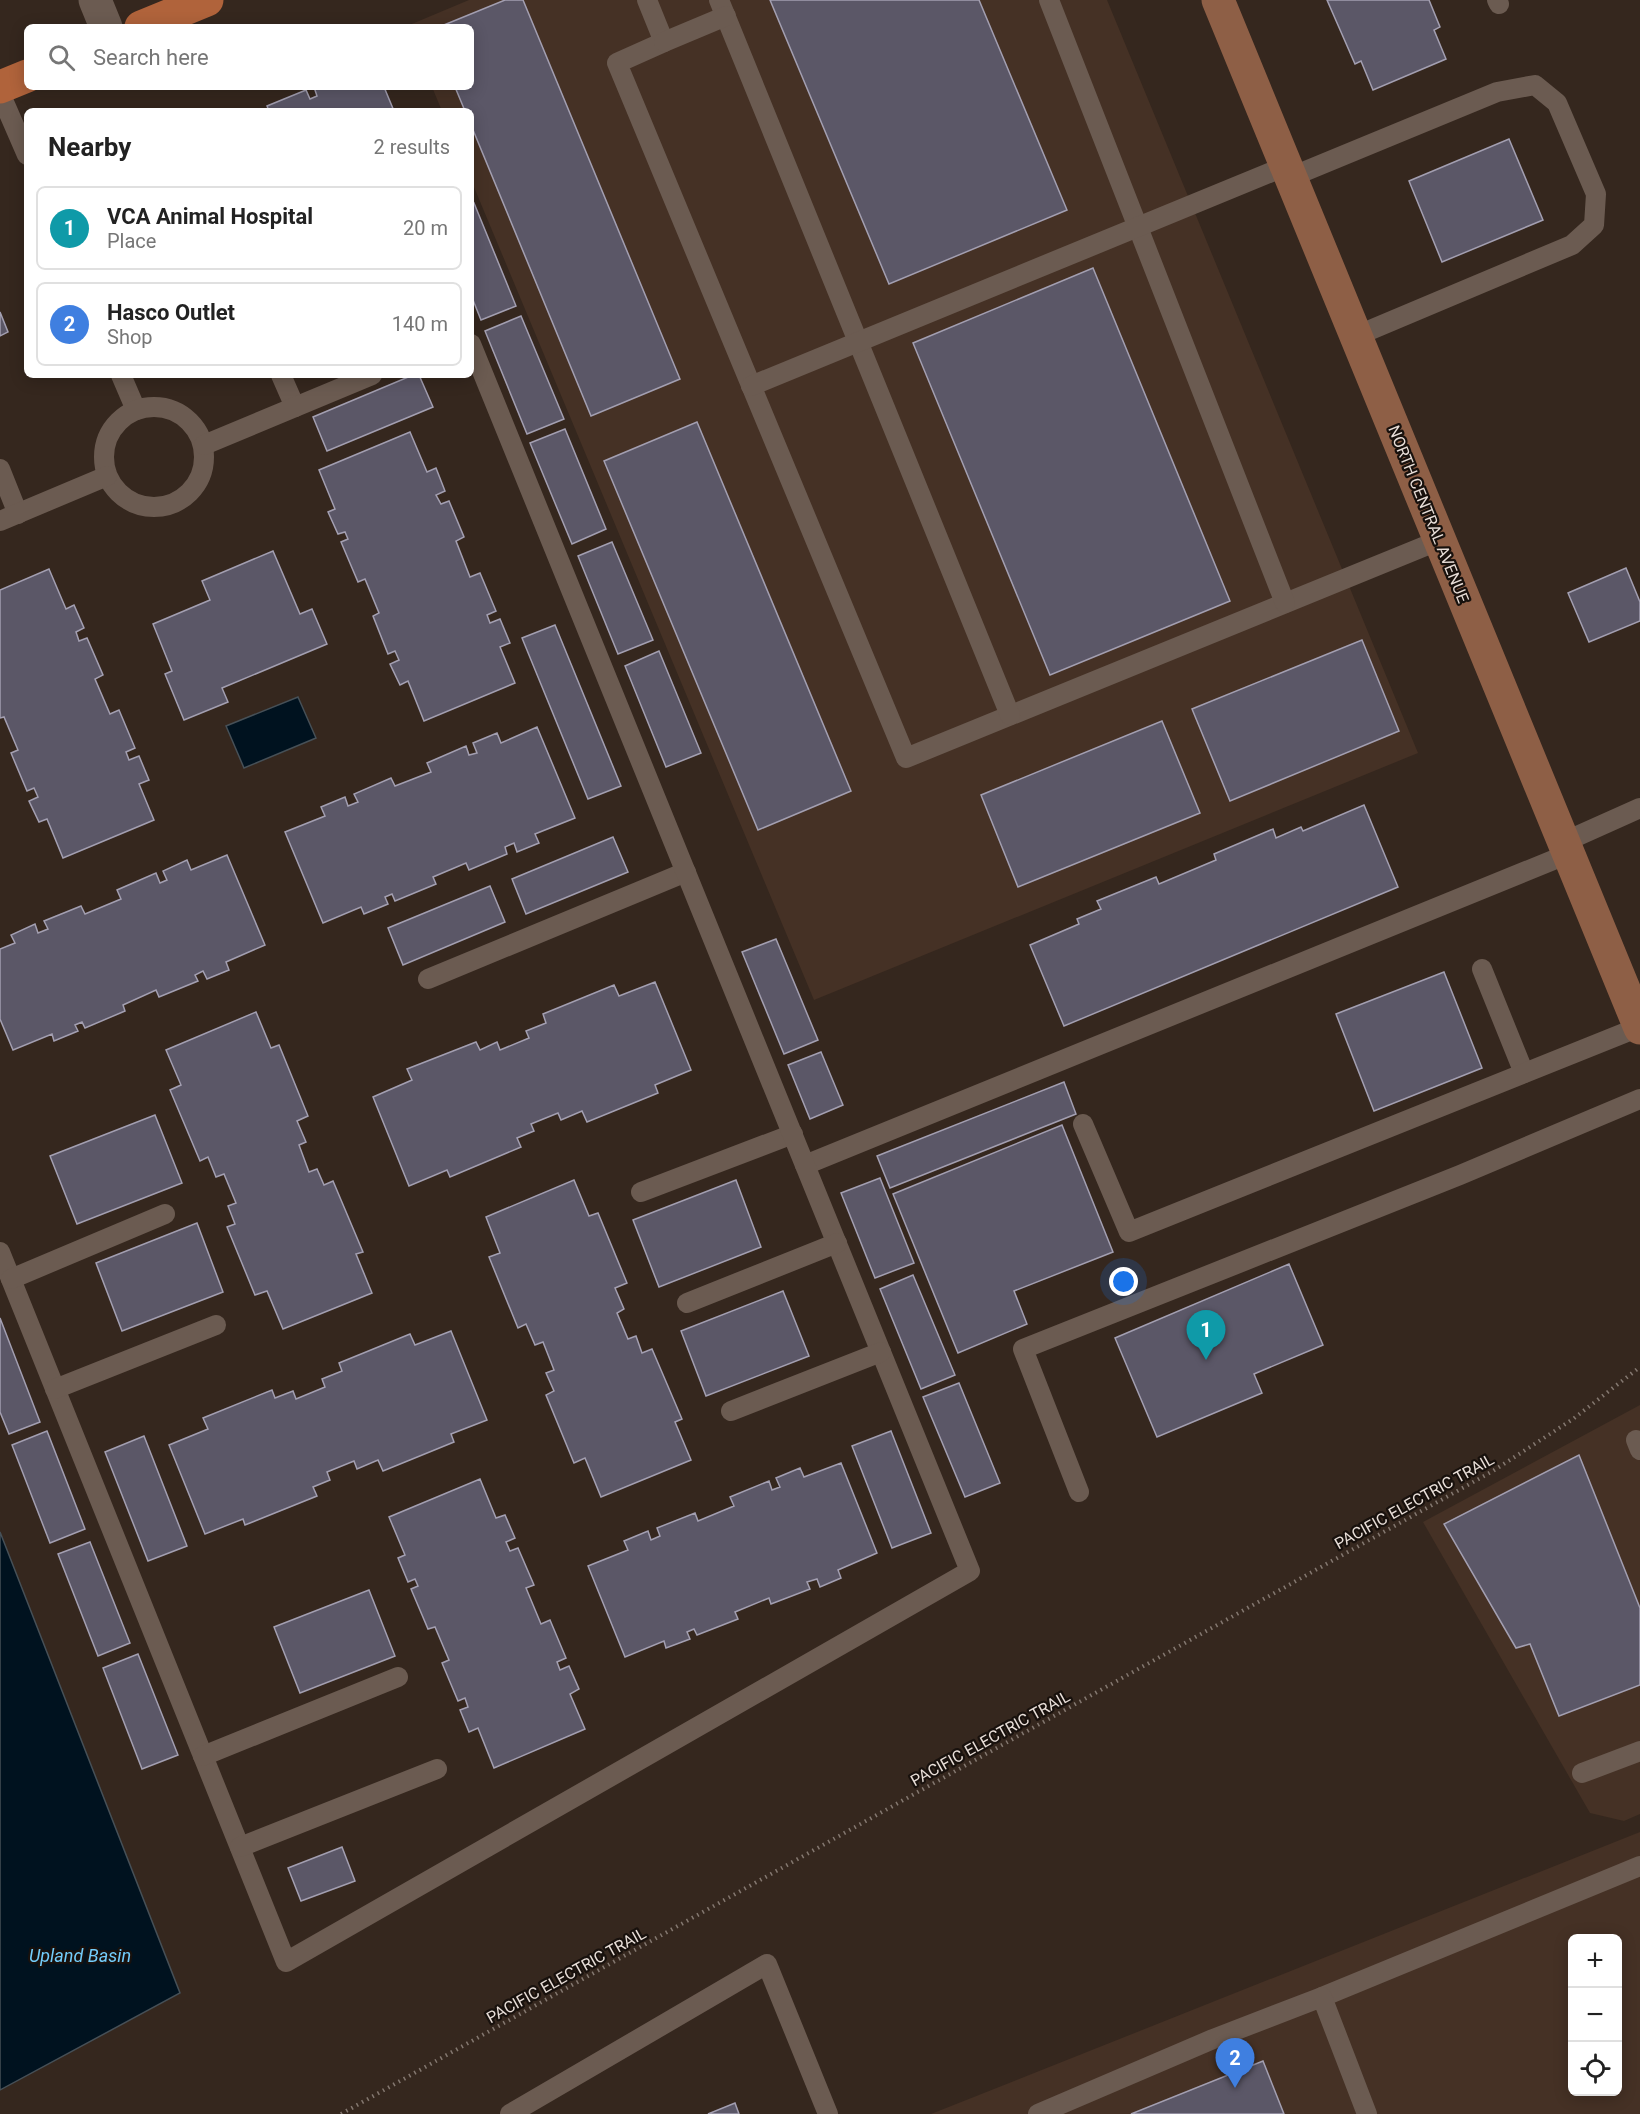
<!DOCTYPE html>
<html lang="en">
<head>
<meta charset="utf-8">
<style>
  :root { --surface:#fff; --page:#f6f6f6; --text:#222; --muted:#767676; --line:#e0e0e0; --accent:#d93025 }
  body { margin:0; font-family:Roboto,sans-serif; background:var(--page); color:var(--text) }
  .controls { position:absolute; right:18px; bottom:18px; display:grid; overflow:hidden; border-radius:9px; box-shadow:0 3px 15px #0003 }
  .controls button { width:54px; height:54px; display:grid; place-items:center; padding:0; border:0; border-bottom:2px solid var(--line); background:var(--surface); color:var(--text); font:30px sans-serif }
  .you { position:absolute; left:1124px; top:1282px; width:21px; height:21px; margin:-15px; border:4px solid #fff; border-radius:50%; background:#1a73e8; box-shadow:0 0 0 9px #1a73e833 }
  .badge { display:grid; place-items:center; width:39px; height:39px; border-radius:50%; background:var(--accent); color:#fff; font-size:20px; font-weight:700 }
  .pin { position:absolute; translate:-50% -50px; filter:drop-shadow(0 2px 3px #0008) }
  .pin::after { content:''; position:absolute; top:32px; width:21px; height:18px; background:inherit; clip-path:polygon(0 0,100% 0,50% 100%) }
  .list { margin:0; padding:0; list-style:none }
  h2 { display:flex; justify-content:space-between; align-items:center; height:78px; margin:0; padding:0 24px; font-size:26px }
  h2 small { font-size:20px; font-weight:400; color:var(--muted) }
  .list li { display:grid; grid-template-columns:39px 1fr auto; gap:18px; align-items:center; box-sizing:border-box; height:84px; margin:0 12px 12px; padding:0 12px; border:2px solid var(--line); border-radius:9px }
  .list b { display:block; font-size:22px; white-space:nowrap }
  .list p { margin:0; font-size:20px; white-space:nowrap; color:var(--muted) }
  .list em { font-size:20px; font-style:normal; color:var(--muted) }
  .icon { flex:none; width:33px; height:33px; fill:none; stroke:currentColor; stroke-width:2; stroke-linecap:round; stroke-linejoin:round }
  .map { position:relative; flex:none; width:1640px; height:2114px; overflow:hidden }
  .search { position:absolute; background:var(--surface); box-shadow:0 3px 15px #0003; left:24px; top:24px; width:450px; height:66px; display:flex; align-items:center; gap:15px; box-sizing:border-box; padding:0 21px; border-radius:9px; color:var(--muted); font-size:22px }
  .panel { position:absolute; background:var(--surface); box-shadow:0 3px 15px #0003; left:24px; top:108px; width:450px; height:270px; border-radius:9px }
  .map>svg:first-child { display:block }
  .built { fill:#453125; fill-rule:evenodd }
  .water { fill:#00121f; stroke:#465057; stroke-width:1.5 }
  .building { fill:#5b5767; stroke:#a39fb1; stroke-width:1.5 }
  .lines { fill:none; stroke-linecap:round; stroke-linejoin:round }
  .path { stroke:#847870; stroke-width:4; stroke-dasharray:1.5 4.5; stroke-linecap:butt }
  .service { stroke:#6b5b51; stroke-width:20 }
  .minor { stroke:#6b5b51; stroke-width:33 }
  .secondary { stroke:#8e5f46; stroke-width:33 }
  .primary { stroke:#b0633b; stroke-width:33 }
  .labels { text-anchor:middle; stroke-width:4.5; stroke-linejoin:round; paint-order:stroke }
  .street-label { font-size:16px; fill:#e9dfd9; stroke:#18110d }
  .water-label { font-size:18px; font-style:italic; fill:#73cdfb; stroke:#18110d }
</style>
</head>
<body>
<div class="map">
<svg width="1640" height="2114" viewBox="0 0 1640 2114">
  <rect width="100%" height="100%" fill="#35271e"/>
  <!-- built -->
  <g class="built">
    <path d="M469,0h638l311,753 -604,247 -343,-820v-69h-29l-10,-24h39v-60l-64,-1z"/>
    <path d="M1640,1405v409l-16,7 -34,-8 -167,-291z"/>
    <path d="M1640,1832v282h-709zM1572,1938h46v154h-46z"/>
  </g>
  <!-- water -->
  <g class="water">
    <path d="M298,697l18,41 -72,30 -18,-42z"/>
    <path d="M0,1532l180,461 -180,97z"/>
  </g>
  <!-- building -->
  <g class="building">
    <path d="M505,0h18l157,379 -89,37 -120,-291v-14h-6l-10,-24h16v-60h-32z"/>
    <path d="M770,0h209l88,210 -178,74z"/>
    <path d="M1327,0h102l11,27 -6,3 12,29 -73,31 -12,-29 -6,3z"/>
    <path d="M314,87h70l10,24h-125l-2,-5 39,-16 4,9 7,-3z"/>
    <path d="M1509,139l34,81 -101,42 -33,-81z"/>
    <path d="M474,203l42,103 -35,14 -10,-25v-90z"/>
    <path d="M1093,268l137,333 -180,74 -137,-332z"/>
    <path d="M0,312l8,20 -8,4z"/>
    <path d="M521,316l43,103 -37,15 -42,-103z"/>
    <path d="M413,375h6l14,32 -106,44 -14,-34z"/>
    <path d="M697,422l154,369 -93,39 -154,-369z"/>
    <path d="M565,429l41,100 -34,15 -42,-101z"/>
    <path d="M410,432l17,40 9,-4 9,23 -9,4 5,9 8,-3 15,36 -8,4 14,36 10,-4 16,38 -9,4 3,8 10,-4 10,24 -10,4 15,36 -91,38 -16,-40 -8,4 -10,-21 9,-4 -4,-9 -7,3 -15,-38 6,-3 -14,-34 -7,3 -17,-40 7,-3 -3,-7 -7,2 -10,-22 7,-3 -16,-39z"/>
    <path d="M612,542l41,98 -35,14 -40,-98z"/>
    <path d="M273,551l27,63 12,-5 15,35 -105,44 6,14 -44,18 -19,-46 7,-3 -19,-47 57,-24 -8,-19z"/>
    <path d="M1626,568l14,34v19l-51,21 -21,-49z"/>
    <path d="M49,569l17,40 8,-4 10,23 -8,4 3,9 8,-3 16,37 -8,4 15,35 9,-4 16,38 -9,4 3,8 10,-4 10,24 -10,4 15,36 -91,38 -16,-39 -8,3 -10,-21 9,-4 -4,-9 -7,3 -16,-38 7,-3 -14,-33 -4,1v-128z"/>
    <path d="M555,625l66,161 -33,13 -66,-161z"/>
    <path d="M1362,640l37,91 -169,70 -38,-92z"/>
    <path d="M659,651l42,102 -35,14 -41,-101z"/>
    <path d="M1162,721l38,92 -182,74 -37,-92z"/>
    <path d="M537,727l38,91 -40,16 4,9 -22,9 -3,-9 -9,4 2,7 -38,16 -3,-7 -33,14 3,7 -41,17 -3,-7 -7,3 3,7 -24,10 -3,-7 -38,16 -38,-91 40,-16 -4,-9 24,-10 3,9 10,-4 -4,-8 37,-16 4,8 36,-14 -4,-9 39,-17 3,9 8,-2 -4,-10 24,-10 4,10z"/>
    <path d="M1364,805l34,82 -334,139 -34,-81 49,-21 -2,-5 24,-10 -4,-8 59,-24 3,7 57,-24 -2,-6 59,-25 3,9 25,-11 2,4z"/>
    <path d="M613,837l15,35 -102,42 -14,-35z"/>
    <path d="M227,855l38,90 -39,17 3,8 -22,9 -4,-8 -8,4 3,6 -39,16 -3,-7 -33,15 2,6 -40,17 -3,-6 -7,3 3,6 -24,10 -2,-7 -39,16 -13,-31v-70l15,-6 -4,-8 24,-11 3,9 10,-4 -4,-8 37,-15 4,8 36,-15 -4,-9 39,-17 4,10 7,-3 -4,-9 24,-11 4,10z"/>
    <path d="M490,886l15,36 -102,43 -15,-37z"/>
    <path d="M776,939l42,101 -34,14 -42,-102z"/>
    <path d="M1444,972l38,96 -108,43 -38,-97z"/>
    <path d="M655,982l36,88 -36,15 3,8 -71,29 -5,-11 -21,9 -3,-7 -27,11 3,7 -17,7 4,9 -71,30 -3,-7 -38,16 -36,-89 39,-17 -5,-11 69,-27 4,8 17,-8 3,8 29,-12 -3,-7 20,-8 -3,-9 71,-29 5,11z"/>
    <path d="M256,1012l15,36 8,-3 29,71 -11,5 9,21 -7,3 10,27 8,-3 7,16 9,-4 30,71 -7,2 16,39 -89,36 -16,-38 -12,4 -28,-68 8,-3 -7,-18 8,-3 -12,-29 -8,3 -8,-20 -8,4 -30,-71 11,-5 -15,-35z"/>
    <path d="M821,1052l22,53 -33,14 -22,-54z"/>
    <path d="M1064,1082l12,32 -186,74 -13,-32z"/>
    <path d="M155,1115l27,68 -105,41 -27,-68z"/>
    <path d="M1062,1125l51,127 -99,39 13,33 -69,29 -65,-159z"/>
    <path d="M880,1178l34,85 -39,15 -34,-85z"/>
    <path d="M574,1180l15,36 9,-3 29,70 -12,5 9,21 -7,4 11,26 8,-3 6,17 10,-4 30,70 -7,3 16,38 -90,37 -16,-39 -11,5 -28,-68 8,-4 -8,-18 8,-3 -11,-28 -8,3 -9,-21 -8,4 -29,-71 11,-4 -14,-36z"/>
    <path d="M736,1180l25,67 -102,40 -26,-67z"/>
    <path d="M197,1223l26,69 -101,39 -26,-68z"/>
    <path d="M1289,1264l34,81 -69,29 8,19 -105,44 -42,-99z"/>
    <path d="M913,1275l42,100 -34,14 -41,-100z"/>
    <path d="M783,1291l26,65 -103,40 -25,-65z"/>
    <path d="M0,1318l40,104 -31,12 -9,-22z"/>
    <path d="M451,1331l36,89 -36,14 3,8 -71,29 -5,-11 -21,9 -3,-8 -27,11 3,8 -17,7 4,9 -72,29 -2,-6 -38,15 -36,-89 39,-16 -5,-11 69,-28 3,8 18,-7 3,8 29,-12 -3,-8 20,-8 -3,-8 71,-29 5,11z"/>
    <path d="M959,1383l41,100 -35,14 -42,-100z"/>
    <path d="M47,1431l38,98 -35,14 -38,-98z"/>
    <path d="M891,1431l40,102 -39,15 -40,-102z"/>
    <path d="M144,1436l43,110 -39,15 -43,-109z"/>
    <path d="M1579,1455l61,153v77l-81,31 -29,-72 -14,4 -72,-124z"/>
    <path d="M841,1463l36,90 -39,17 3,8 -21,9 -3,-8 -10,3 3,7 -39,15 -2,-6 -34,14 3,7 -41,16 -3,-6 -7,3 3,7 -24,9 -2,-7 -39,16 -37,-91 40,-16 -4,-9 24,-10 3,9 9,-4 -3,-8 38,-15 3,8 36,-15 -4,-9 39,-16 3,9 8,-3 -4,-9 24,-10 4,9z"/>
    <path d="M480,1479l16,39 9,-3 10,23 -9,4 4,9 8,-3 16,37 -8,3 15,36 9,-4 16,38 -9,4 3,8 9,-4 10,23 -9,5 15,35 -91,39 -16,-40 -9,4 -9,-22 8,-3 -3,-9 -7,3 -16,-38 7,-3 -14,-33 -7,2 -17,-40 7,-3 -3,-7 -7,3 -10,-24 7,-3 -16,-38z"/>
    <path d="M90,1542l40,101 -32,13 -40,-102z"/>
    <path d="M369,1590l26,66 -95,37 -26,-66z"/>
    <path d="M138,1654l40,101 -36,14 -39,-101z"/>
    <path d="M342,1847l13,34 -54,20 -13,-33z"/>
    <path d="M1263,2061l21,53h-153z"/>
    <path d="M735,2103l4,11h-31z"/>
  </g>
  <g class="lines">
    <!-- path -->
    <path class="path" d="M341,2114l1152,-643 80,-52 67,-52"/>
    <!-- service -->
    <g class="service">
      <path d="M647,0l17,42 -47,21 289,695 534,-218"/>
      <path d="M719,0l291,715"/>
      <path d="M1049,0l236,603"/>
      <path d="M1497,0l2,4"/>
      <path d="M664,42l62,-26"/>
      <path d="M0,93l27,62"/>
      <path d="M1291,177l206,-85 38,-7 22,18 39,91 -2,31 -22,20 -216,91"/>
      <path d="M121,375l15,35"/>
      <path d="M281,375l14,32"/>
      <path d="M751,386l535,-220"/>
      <circle cx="154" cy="457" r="50"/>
      <path d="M204,445l168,-70"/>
      <path d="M0,469l18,45"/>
      <path d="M0,521l107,-45"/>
      <path d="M1564,842l76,-34"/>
      <path d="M1482,969l42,104"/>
      <path d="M428,979l258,-107"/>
      <path d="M1083,1124l46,108 510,-205"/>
      <path d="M805,1165l763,-311"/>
      <path d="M641,1192l152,-58"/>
      <path d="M0,1252l286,710 684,-391 -499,-1227"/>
      <path d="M11,1279l154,-65"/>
      <path d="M687,1303l150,-60"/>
      <path d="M55,1389l161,-64"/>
      <path d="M731,1411l150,-59"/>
      <path d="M1636,1440l4,10"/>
      <path d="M1079,1492l-56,-143 437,-174 180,-76"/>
      <path d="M203,1756l195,-79"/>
      <path d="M1582,1773l58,-22"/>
      <path d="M240,1847l197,-78"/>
      <path d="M1322,1997l318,-131"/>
      <path d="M510,2114l257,-150 61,150"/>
      <path d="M1038,2114l175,-75 109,-42 45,117"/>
    </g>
    <!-- minor -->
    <path class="minor" d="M95,0l11,27"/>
    <!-- secondary -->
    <path class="secondary" d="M1218,0l422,1028"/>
    <!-- primary -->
    <g class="primary">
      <path d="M141,27l66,-27"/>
      <path d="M0,87l27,-11"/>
    </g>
  </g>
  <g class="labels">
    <!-- street labels -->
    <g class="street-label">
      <text transform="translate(1429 514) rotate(68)" y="6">NORTH CENTRAL AVENUE</text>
      <text transform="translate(1414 1501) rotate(-29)" y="6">PACIFIC ELECTRIC TRAIL</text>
      <text transform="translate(990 1738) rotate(-29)" y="6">PACIFIC ELECTRIC TRAIL</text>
      <text transform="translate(566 1975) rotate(-29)" y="6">PACIFIC ELECTRIC TRAIL</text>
    </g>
    <!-- water labels -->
    <g class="water-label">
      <text x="80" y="1962">Upland Basin</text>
    </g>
  </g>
</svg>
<div class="controls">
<button>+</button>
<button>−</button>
<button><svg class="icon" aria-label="locate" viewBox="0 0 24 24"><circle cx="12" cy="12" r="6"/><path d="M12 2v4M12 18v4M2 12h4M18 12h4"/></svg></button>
</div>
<div class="you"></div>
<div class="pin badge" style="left:1206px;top:1360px;background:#0f9aa8">1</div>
<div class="pin badge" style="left:1235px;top:2088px;background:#3f7fe0">2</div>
<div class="search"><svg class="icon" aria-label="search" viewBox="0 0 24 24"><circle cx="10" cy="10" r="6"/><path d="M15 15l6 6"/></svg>Search here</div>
<section class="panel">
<h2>Nearby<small>2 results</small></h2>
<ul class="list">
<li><span class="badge" style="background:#0f9aa8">1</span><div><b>VCA Animal Hospital</b><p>Place</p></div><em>20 m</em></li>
<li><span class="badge" style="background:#3f7fe0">2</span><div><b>Hasco Outlet</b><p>Shop</p></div><em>140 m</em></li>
</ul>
</section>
</div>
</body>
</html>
